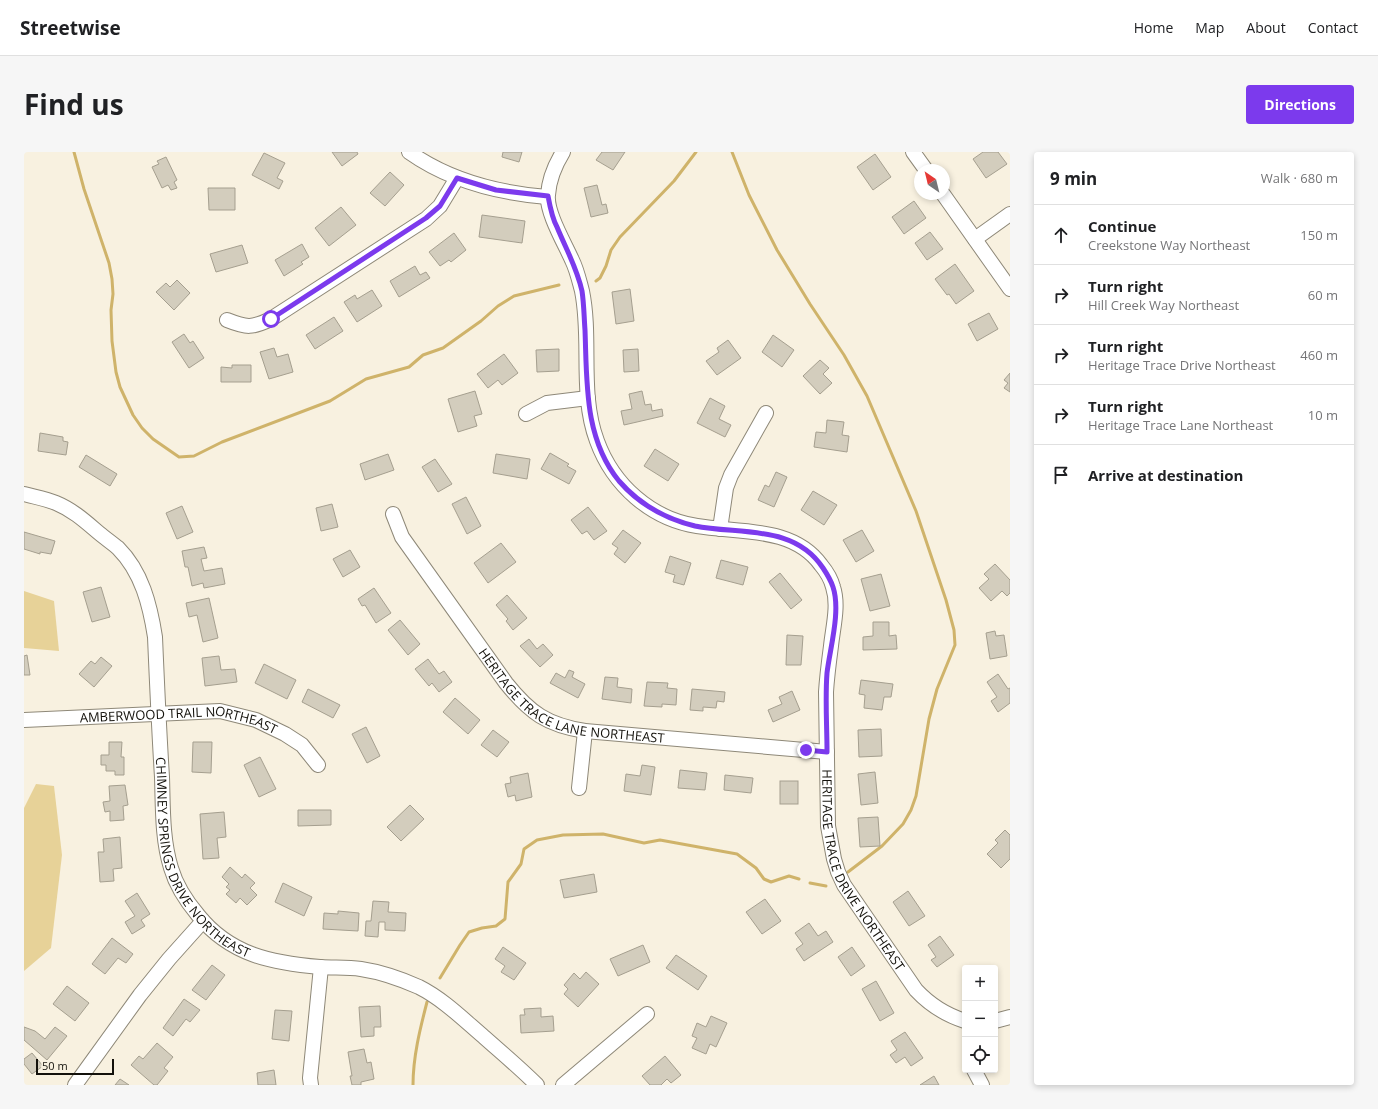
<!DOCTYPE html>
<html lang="en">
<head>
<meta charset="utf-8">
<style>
  :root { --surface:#fff; --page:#f6f6f6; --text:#202124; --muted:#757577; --line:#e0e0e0; --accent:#7c3aed }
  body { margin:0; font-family:"Open Sans",sans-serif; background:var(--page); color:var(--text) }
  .controls { position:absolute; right:12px; bottom:12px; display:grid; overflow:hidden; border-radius:4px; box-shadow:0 2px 6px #0003 }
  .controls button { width:36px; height:36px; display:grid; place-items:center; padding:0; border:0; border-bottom:1px solid var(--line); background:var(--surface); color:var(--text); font:20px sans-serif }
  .compass { position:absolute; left:890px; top:12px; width:36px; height:36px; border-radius:50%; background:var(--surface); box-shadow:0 2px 6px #0003; rotate:325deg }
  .scale { position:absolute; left:12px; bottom:10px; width:78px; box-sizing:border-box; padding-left:4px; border:2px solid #13110b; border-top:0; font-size:11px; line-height:14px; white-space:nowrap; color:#13110b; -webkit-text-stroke:3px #f8f1e0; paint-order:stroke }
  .stop { position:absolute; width:12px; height:12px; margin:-9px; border:3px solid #7c3aed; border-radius:50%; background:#fff }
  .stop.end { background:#7c3aed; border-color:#fff; box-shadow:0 1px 4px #0008 }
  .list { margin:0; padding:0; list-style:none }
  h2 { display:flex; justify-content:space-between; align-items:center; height:52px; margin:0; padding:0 16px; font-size:17px }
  h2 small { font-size:13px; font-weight:400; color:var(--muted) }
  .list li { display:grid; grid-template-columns:26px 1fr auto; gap:12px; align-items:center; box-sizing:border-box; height:60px; padding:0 16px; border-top:1px solid var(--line) }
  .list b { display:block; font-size:15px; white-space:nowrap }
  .list p { margin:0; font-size:13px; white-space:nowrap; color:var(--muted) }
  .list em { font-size:13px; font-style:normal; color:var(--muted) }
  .icon { flex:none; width:22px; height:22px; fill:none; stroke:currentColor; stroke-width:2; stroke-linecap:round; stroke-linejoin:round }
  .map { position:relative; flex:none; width:986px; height:933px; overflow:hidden; border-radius:4px }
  header { display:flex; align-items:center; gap:24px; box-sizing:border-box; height:56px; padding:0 20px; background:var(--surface); border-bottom:1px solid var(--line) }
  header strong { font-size:19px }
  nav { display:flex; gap:22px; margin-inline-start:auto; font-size:14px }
  .intro { display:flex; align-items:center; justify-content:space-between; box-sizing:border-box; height:96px; padding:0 24px }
  h1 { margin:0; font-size:28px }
  .button { padding:10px 18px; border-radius:4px; background:var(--accent); color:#fff; font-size:14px; font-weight:700 }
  main { display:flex; gap:24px; padding:0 24px }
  aside { flex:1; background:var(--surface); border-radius:4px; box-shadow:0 2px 6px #0003 }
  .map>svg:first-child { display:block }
  .green { fill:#e7d298 }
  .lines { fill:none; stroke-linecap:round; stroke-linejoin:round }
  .stream { stroke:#cfb36a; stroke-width:3 }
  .building { fill:#d3cdbd; stroke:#a59f8f }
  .minor-casing { stroke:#8e8878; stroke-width:16 }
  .minor { stroke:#fff; stroke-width:14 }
  .route { stroke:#7c3aed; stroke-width:5 }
  .labels { text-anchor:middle; stroke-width:4; stroke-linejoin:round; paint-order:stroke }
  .street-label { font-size:13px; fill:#13110b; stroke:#f8f1e0 }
</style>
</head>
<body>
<header>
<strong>Streetwise</strong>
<nav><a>Home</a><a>Map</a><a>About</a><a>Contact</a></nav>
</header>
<div class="intro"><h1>Find us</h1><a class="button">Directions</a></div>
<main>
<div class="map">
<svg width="986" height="933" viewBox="0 0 986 933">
  <rect width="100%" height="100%" fill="#f8f1e0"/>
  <!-- green -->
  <g class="green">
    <path d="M0,439l30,10 5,50 -35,-3z"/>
    <path d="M12,632l18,2 8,69 -11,93 -27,23v-163z"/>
  </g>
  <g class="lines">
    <!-- stream -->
    <g class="stream">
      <path d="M50,0l10,37 25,74 3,16 1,15 -2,16 1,31 4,31 4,15 13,28 9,13 11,11 26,18 15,-1 28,-14 108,-41 36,-22 43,-12 14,-12 20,-7 38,-27 17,-15 16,-10 45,-11"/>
      <path d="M708,0l17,43 28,55 33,54 34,51 23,41 49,115 30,89 8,30 1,15 -18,44 -8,30 -13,77 -5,14 -8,14 -21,22 -34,26"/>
      <path d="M572,129l4,-3 6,-12 5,-16 9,-13 54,-56 22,-29"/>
      <path d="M786,731l16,3"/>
      <path d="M416,826l20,-33 9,-13 13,-4 14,-2 9,-7 3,-37 13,-18 3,-15 13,-9 26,-5 40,-1 41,9 16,-3 77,14 19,14 8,11 7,3 18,-6 10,3"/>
      <path d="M389,933c0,-28 7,-56 14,-83"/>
    </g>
  </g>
  <!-- building -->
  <g class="building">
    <path d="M308,0h25l1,2 -16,12z"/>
    <path d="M479,0h19l-3,10 -17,-5z"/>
    <path d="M578,0h23l-12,18 -17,-10z"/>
    <path d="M959,0h15l9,12 -21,14 -13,-19z"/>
    <path d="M240,1l21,10 -8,15 6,3 -4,8 -27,-14z"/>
    <path d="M851,2l16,23 -18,13 -16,-23z"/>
    <path d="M142,5l11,23 -3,2 3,6 -6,2 -3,-5 -6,3 -10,-21 7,-3 -2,-3z"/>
    <path d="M366,20l14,13 -19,21 -15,-13z"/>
    <path d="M573,33l5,20 4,-1 2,9 -17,4 -7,-29z"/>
    <path d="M184,36h27v22h-26z"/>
    <path d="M890,49l12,17 -22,16 -12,-17z"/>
    <path d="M317,55l15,18 -27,21 -14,-18z"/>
    <path d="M458,63l43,6 -3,22 -43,-6z"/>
    <path d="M906,80l13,17 -16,11 -12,-17z"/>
    <path d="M430,81l12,17 -15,12 -2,-2 -9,6 -11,-14z"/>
    <path d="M278,92l7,13 -8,5 2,2 -19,12 -9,-16z"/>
    <path d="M218,93l6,18 -32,9 -6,-18z"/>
    <path d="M931,112l19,27 -18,13 -7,-10 -2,1 -12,-16z"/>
    <path d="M391,114l5,9 6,-3 4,6 -31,19 -9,-16z"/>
    <path d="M153,128l13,13 -16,17 -18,-18 10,-9 4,4z"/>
    <path d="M606,137l4,32 -18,3 -4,-32z"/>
    <path d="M348,138l10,16 -25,16 -13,-20 11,-7 2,4z"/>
    <path d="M965,161l9,16 -21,12 -9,-17z"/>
    <path d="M310,165l9,14 -28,18 -9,-14z"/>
    <path d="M160,182l6,9 3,-2 11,17 -15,10 -17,-26z"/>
    <path d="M749,183l21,15 -12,17 -20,-15z"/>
    <path d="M704,188l13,18 -24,17 -11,-14 13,-9 -2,-4z"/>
    <path d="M250,196l3,9 11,-3 5,18 -24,7 -9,-27z"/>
    <path d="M535,197v22l-22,1 -1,-22z"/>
    <path d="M614,197l1,22 -15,1 -1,-22z"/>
    <path d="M480,202l14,19 -16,12 -4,-5 -10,8 -11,-14z"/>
    <path d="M796,208l9,8 -6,6 9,9 -12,11 -17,-18z"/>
    <path d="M208,213h19v17h-30v-15l11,1z"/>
    <path d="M986,221v19l-6,-4 4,-5 -4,-3z"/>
    <path d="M451,239l7,23 -8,2 3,10 -19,6 -10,-33z"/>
    <path d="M618,239l3,14 6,-1 1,7 10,-2 1,7 -39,9 -3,-14 11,-2 -3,-15z"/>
    <path d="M686,246l15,8 -6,13 12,6 -6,12 -28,-14z"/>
    <path d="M803,268l17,2 -2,13 7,1 -2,16 -33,-5 2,-15 10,1z"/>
    <path d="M16,281l23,4v4l5,1 -2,13 -28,-4z"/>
    <path d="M631,297l24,15 -11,17 -24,-15z"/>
    <path d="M526,301l19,11 -2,2 9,5 -7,13 -28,-15z"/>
    <path d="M364,302l6,16 -29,10 -5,-16z"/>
    <path d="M472,302l34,5 -3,20 -34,-6z"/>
    <path d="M62,303l31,19 -7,12 -31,-19z"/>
    <path d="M411,307l17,25 -14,8 -16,-25z"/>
    <path d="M752,320l11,5 -13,30 -16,-7 7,-15 4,2z"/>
    <path d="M789,339l24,14 -13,20 -23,-15z"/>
    <path d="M442,345l15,29 -14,8 -15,-30z"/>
    <path d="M308,352l6,23 -17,4 -5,-23z"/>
    <path d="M158,354l11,26 -16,7 -11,-26z"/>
    <path d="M564,355l19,24 -13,9 -7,-9 -5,3 -11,-14z"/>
    <path d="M599,378l18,13 -16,20 -11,-9 4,-6 -6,-4z"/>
    <path d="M838,378l12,21 -18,11 -13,-22z"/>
    <path d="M0,380l31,9 -4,13 -11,-2v2l-16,-5z"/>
    <path d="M477,391l15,19 -28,21 -14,-20z"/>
    <path d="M180,395l3,11 -6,1 3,12 18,-3 3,16 -21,4 -1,-5 -11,3 -4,-19h-3l-3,-16z"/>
    <path d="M326,398l10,17 -17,10 -10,-18z"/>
    <path d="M646,404l21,7 -7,22 -11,-3 2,-7 -10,-3z"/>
    <path d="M697,408l27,7 -5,18 -27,-7z"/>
    <path d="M971,412l15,16v13l-3,3 -5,-5 -11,10 -12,-13 10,-9 -5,-5z"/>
    <path d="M756,421l22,27 -11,9 -22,-27z"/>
    <path d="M857,422l9,32 -20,5 -9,-32z"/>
    <path d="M77,435l9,30 -18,5 -9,-30z"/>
    <path d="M350,436l17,25 -15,10 -11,-18 -3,1 -4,-7z"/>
    <path d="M483,443l20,23 -14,12 -7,-9 2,-2 -12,-14z"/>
    <path d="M185,446l9,40 -15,4 -6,-27 -8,2 -3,-14z"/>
    <path d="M376,468l20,24 -12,11 -20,-25z"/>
    <path d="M849,470h16v14l7,-1 1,14 -34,1v-13l10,-1z"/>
    <path d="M971,479l1,5 8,-1 3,21 -17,3 -4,-26z"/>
    <path d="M763,483l16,1 -2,29h-15z"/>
    <path d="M505,487l8,10 6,-5 10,11 -13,12 -20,-21z"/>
    <path d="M3,503l3,20h-6v-19z"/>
    <path d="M195,504l2,14 14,-1 2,13 -32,4 -3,-28z"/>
    <path d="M77,505l11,9 -18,21 -15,-13 12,-13 4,3z"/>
    <path d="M404,507l11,15 5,-3 8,11 -13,10 -7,-9 -3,3 -14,-17z"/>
    <path d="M240,512l32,16 -9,19 -32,-16z"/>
    <path d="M545,518l5,2 -2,5 13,7 -7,14 -28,-15 6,-10 9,5z"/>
    <path d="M974,522l10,15 2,-1v15l-12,9 -7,-11 6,-4 -10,-15z"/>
    <path d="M581,525l13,1 -1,9 15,2 -1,14 -29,-4z"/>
    <path d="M837,528l32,4 -2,13h-7l-2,13 -18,-2 1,-13 -6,-1z"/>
    <path d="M623,530l21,1 -1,5 10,1 -1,16 -14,-1v3l-18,-1z"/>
    <path d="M284,537l32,16 -7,13 -31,-16z"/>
    <path d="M668,537l33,3 -1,10 -7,-1 -1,7 -13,-1v4l-13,-1z"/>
    <path d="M768,539l8,19 -27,12 -5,-12 14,-6 -3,-7z"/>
    <path d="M431,546l25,22 -12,14 -25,-22z"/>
    <path d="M342,575l14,29 -13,7 -15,-29z"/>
    <path d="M857,577l1,27 -23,1 -1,-27z"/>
    <path d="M469,578l16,12 -12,15 -16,-12z"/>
    <path d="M85,590h13l-1,15h3v18h-9v-4h-9v-6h-5v-10h8z"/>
    <path d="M169,590h19l-1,31 -19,-1z"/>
    <path d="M236,605l16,32 -17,8 -15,-32z"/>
    <path d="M618,613l13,2 -4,28 -27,-4 2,-17 14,2z"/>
    <path d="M656,618l27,3 -2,17 -27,-2z"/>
    <path d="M851,620l3,31 -17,2 -3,-31z"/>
    <path d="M504,621l4,24 -16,4 -1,-6 -7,2 -3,-13 6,-1 -1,-6z"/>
    <path d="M701,623l28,3 -2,15 -27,-3z"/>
    <rect x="756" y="629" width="18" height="23"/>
    <path d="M101,633l3,20 -5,1 1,14 -14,1v-10l-5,1 -2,-10 7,-1 -1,-15z"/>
    <path d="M386,653l14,14 -23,22 -14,-14z"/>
    <path d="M274,658h33v15l-33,1z"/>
    <path d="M200,660l2,25 -9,1 2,20 -16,1 -3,-45z"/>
    <path d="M854,665l2,29 -20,1 -2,-29z"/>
    <path d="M981,678l5,5v24l-9,9 -14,-14 11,-11 -3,-3z"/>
    <path d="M96,685l2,31 -9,1 1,12 -14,1 -2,-30h6l-1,-13z"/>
    <path d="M206,715l12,11 3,-4 10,9 -5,5 7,7 -10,10 -7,-7 -4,5 -10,-9 4,-4 -4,-3 3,-3 -7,-7z"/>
    <path d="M570,722l3,18 -33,6 -4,-18z"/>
    <path d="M259,731l29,14 -8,19 -29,-14z"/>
    <path d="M884,739l17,25 -16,10 -16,-24z"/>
    <path d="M113,741l13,21 -9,6 4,6 -13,8 -7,-12 10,-6 -10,-15z"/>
    <path d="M741,747l16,22 -19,13 -16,-22z"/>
    <path d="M349,749l16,1 -1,10 18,1 -1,18 -20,-1v-8h-6l-1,15 -13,-1 1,-15h5z"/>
    <path d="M314,759l21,2 -1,18 -35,-2 1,-16 14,1z"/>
    <path d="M785,771l9,13 8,-5 7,11 -29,19 -8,-12 7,-5 -8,-11z"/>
    <path d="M916,784l14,19 -17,12 -6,-7 5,-3 -8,-12z"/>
    <path d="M88,786l21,16 -7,9 -8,-5 -13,16 -13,-10z"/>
    <path d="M619,793l7,17 -32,14 -8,-17z"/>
    <path d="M479,795l23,16 -12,17 -13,-8 4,-6 -10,-7z"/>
    <path d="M828,795l13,19 -14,10 -13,-19z"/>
    <path d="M652,803l31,21 -9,14 -32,-22z"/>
    <path d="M188,813l13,10 -19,25 -14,-10z"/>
    <path d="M562,820l13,12 -21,23 -14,-13 4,-5 -4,-4 10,-12 6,6z"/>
    <path d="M852,829l18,32 -14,8 -18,-32z"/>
    <path d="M43,834l22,17 -14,18 -22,-17z"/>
    <path d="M160,847l16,11 -10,12 -4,-3 -13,17 -10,-8z"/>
    <path d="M356,854l1,21h-7v9l-13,1 -2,-30z"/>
    <path d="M517,856v9l12,-1 1,15 -33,2 -1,-18h5l-1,-6z"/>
    <path d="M251,858l17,1 -3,30 -17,-2z"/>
    <path d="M687,864l16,7 -11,24 -6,-3 -4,10 -14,-6 5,-10 -5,-2 5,-13 9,4z"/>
    <path d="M0,875l11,4 10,8 10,-12 12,9 -20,24 -23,-20z"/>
    <path d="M881,880l18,26 -12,8 -6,-9 -9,6 -6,-8 7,-5 -6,-9z"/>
    <path d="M133,891l16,14 -9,11 4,3 -11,14h-3l-23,-20 8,-9 4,3z"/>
    <path d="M340,897l3,14 4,-1 3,17 -13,3v3h-9l-2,-9h2l-4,-24z"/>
    <path d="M8,901l11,13 -11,8 -8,-10v-5z"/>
    <path d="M641,904l16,19 -10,8 -4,-4 -6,6h-11l-8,-9z"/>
    <path d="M250,918l2,15h-18l-1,-12z"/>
    <path d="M910,924l5,9h-19z"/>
    <path d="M96,927l9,6h-14z"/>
  </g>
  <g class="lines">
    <defs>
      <g id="minor">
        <path d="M385,0c41,29 89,41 138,45"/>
        <path id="s1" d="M539,0c-8,13 -14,27 -15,43 -2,17 17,49 24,65 5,10 7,20 10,31 10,49 -3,102 15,150 16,44 54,78 100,85 42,7 96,0 124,39 5,6 10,14 12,22 6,18 0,40 -2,59 -2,15 -4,30 -5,46l2,134 6,33 4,13 6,13 72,105c14,15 30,25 49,31"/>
        <path d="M889,0l13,18"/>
        <path d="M919,42l67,95"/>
        <path d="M951,87l35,-25"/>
        <path d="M203,168c20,8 25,8 44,-1l155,-100 14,-13 17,-28"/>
        <path d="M502,262l21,-11 41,-5"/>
        <path id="s2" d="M0,342c11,3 22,5 32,9 17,7 30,19 43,30 6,5 13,10 19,15 24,24 32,57 37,89 2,47 4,93 7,140 1,30 0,62 9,91 5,17 16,34 27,47 32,40 74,48 122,52 13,1 27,0 41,2 20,3 40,10 58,18 24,12 45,33 65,50 18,16 36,31 53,48"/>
        <path id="s3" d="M369,362l9,23 104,146c24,30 41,42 79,48l242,21"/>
        <path d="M696,377l6,-41 5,-13 35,-62"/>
        <path id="s4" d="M0,568l196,-9 36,9 29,14 17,11 16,20"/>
        <path d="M555,636l6,-57"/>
        <path d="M971,869l15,-4"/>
        <path d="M950,918l8,15"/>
        <path d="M51,933l65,-90 29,-36 34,-38"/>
        <path d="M287,933l-1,-7 11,-111"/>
        <path d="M539,933l84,-71"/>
      </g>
    </defs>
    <!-- minor casing -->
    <use href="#minor" class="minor-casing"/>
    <!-- minor -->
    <use href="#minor" class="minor"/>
  </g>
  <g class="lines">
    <!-- route -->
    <path class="route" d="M247,167l155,-101 14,-12 17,-28 39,12 52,6c2,11 4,22 9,31 9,22 20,41 25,64 2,13 2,26 3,39 2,52 -1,108 34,151 20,23 47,38 76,45 45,9 99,-2 128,42 4,6 8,13 10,19 8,24 -3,61 -6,86 -2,26 0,52 0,79l-21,-2"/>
  </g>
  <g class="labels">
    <!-- street labels -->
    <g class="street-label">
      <text dy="5" stroke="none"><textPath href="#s3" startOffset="271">HERITAGE TRACE LANE NORTHEAST</textPath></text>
      <text dy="5" stroke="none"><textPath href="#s4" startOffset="156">AMBERWOOD TRAIL NORTHEAST</textPath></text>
      <text dy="5" stroke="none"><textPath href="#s2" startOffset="444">CHIMNEY SPRINGS DRIVE NORTHEAST</textPath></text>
      <text dy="5" stroke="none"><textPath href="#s1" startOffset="890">HERITAGE TRACE DRIVE NORTHEAST</textPath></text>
    </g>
  </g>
</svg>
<div class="controls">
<button>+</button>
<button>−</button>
<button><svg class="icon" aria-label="locate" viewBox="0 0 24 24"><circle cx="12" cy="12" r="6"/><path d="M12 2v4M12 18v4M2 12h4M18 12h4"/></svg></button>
</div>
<svg class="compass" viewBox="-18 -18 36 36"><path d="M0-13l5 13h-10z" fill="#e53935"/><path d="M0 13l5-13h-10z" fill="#757577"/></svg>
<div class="scale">50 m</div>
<div class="stop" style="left:247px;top:167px"></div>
<div class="stop end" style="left:782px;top:598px"></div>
</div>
<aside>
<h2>9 min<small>Walk · 680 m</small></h2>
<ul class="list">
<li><svg class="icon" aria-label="ahead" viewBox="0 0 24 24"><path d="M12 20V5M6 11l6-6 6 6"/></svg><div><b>Continue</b><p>Creekstone Way Northeast</p></div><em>150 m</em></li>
<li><svg class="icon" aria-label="right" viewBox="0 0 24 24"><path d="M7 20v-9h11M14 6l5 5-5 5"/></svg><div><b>Turn right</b><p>Hill Creek Way Northeast</p></div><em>60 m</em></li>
<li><svg class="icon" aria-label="right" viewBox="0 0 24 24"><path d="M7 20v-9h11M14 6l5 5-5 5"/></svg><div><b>Turn right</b><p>Heritage Trace Drive Northeast</p></div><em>460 m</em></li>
<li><svg class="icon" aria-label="right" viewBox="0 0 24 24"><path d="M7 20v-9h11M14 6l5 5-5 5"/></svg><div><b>Turn right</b><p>Heritage Trace Lane Northeast</p></div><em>10 m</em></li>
<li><svg class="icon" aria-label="arrive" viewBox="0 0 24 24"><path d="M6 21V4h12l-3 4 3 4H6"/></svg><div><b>Arrive at destination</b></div></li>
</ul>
</aside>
</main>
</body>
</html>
